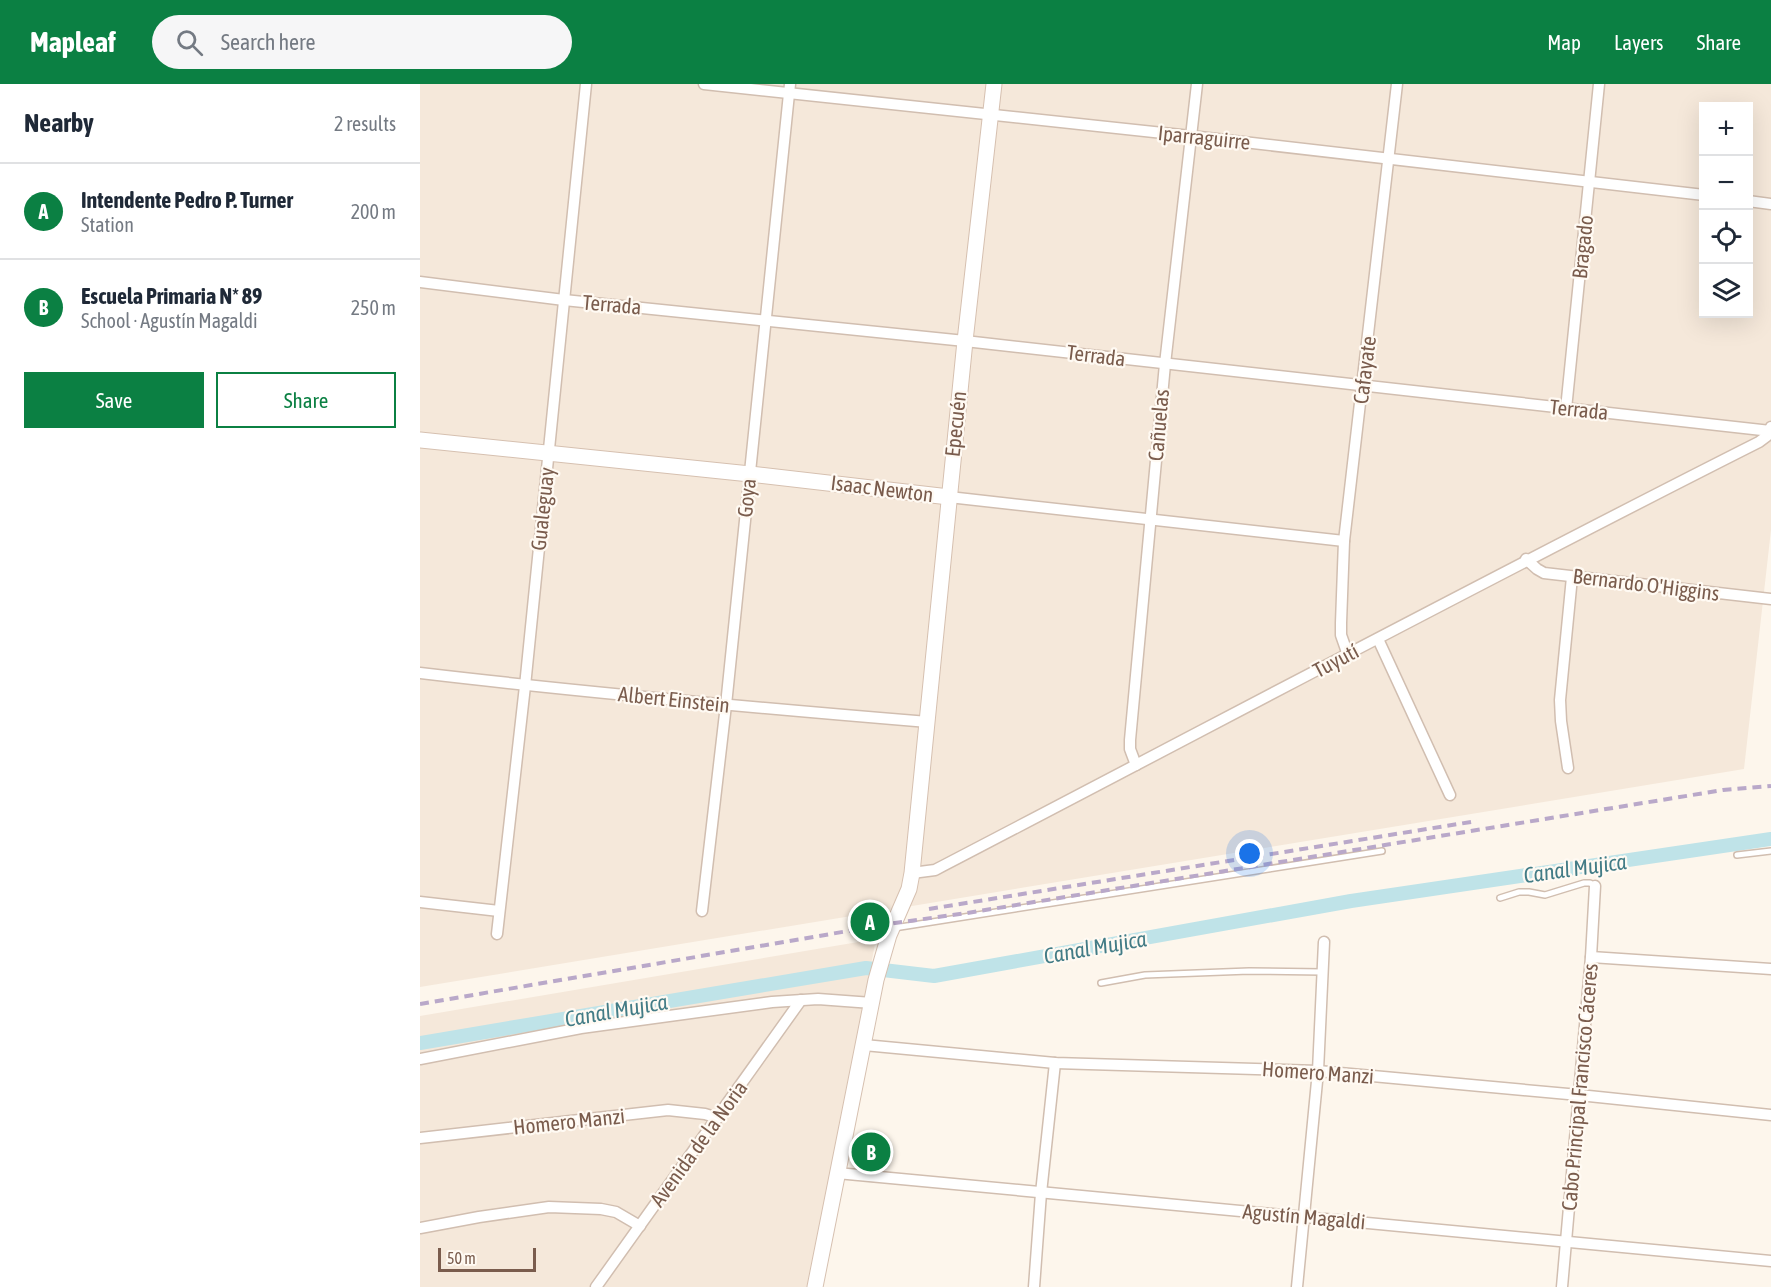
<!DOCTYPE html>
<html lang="en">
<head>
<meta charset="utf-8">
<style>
  :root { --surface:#fff; --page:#f6f6f7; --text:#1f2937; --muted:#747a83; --line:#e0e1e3; --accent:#0b8043 }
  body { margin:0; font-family:"Asap Condensed",sans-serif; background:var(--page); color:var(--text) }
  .controls { position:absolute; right:18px; top:18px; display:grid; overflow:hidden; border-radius:0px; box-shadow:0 6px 24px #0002 }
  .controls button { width:54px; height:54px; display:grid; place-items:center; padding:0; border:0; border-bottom:2px solid var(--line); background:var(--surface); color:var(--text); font:30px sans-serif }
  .scale { position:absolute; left:18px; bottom:15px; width:98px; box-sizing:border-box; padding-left:6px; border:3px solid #7a5c4d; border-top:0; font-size:16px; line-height:21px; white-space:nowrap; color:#7a5c4d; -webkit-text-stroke:4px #fffaf3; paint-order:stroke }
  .you { position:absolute; left:830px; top:770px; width:21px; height:21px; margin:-15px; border:4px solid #fff; border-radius:50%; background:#1a73e8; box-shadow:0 0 0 9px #1a73e833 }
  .badge { display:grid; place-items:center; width:39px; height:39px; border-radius:50%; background:var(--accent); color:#fff; font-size:20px; font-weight:700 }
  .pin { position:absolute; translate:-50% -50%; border:3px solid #fff; box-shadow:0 2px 6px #0006 }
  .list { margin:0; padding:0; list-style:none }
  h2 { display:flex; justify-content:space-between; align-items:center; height:78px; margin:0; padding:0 24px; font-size:26px }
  h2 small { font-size:20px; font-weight:400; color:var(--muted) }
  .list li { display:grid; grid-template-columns:39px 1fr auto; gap:18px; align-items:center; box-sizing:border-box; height:96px; padding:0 24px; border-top:2px solid var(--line) }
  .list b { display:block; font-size:22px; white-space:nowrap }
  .list p { margin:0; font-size:20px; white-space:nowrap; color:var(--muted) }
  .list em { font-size:20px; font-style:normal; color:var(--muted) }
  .actions { display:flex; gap:12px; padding:18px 24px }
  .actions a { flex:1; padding:14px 0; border:2px solid var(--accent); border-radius:0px; text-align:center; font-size:21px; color:var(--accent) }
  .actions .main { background:var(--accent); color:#fff }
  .icon { flex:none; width:33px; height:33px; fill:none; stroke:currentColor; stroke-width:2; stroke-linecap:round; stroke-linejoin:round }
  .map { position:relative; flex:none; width:1351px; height:1203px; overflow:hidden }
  header { display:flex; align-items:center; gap:36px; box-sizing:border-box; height:84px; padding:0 30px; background:var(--accent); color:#fff }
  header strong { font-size:28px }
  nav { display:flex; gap:33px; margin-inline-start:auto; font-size:21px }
  .search { width:420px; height:54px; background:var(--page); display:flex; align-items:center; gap:15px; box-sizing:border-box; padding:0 21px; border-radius:33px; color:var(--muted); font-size:22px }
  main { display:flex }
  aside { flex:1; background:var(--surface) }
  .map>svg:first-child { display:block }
  .residential { fill:#f5e8da; fill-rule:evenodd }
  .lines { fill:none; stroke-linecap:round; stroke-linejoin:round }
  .canal { stroke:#bfe3e8; stroke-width:14 }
  .lane-casing { stroke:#d1beb0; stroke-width:8 }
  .street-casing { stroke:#d1beb0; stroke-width:13 }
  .secondary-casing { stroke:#d6c0b0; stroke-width:17 }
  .lane { stroke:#fff; stroke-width:5 }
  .street { stroke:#fff; stroke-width:10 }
  .secondary { stroke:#fff; stroke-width:15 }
  .rail { stroke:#b9a8c9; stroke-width:4; stroke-dasharray:9 6; stroke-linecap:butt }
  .labels { text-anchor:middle; stroke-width:4.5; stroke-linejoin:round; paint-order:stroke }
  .street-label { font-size:21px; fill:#7a5c4d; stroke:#fffaf3 }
  .water-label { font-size:22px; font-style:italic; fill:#437c86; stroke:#fffaf3 }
</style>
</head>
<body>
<header>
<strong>Mapleaf</strong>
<div class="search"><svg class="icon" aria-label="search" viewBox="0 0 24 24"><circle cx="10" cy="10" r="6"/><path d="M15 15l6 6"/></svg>Search here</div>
<nav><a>Map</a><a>Layers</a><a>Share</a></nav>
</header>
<main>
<aside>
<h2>Nearby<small>2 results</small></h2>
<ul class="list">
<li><span class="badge">A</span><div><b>Intendente Pedro P. Turner</b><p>Station</p></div><em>200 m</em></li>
<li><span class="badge">B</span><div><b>Escuela Primaria N* 89</b><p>School · Agustín Magaldi</p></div><em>250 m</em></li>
</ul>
<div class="actions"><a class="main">Save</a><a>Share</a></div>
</aside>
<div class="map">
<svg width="1351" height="1203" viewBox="0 0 1351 1203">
  <rect width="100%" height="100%" fill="#fdf6ec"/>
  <!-- residential -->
  <g class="residential">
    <path d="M0,0h1351v446l-27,239 -1324,218zM1284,22h44v208h-44z"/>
    <path d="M456,855l-67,348h-389v-271z"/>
  </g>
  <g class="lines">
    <!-- canal -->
    <path class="canal" d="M0,959l446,-75 68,8 417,-75 420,-62"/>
    <defs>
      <g id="lane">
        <path d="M1317,771l34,-4"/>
        <path d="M1080,814l19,-6h10l16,3 39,-12h6l5,3"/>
        <path d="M474,844l488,-77"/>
        <path d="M681,899l44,-8 104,-4 73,1"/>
      </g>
      <g id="street">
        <path d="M284,0l487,52 513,59"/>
        <path d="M1328,117l23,3"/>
        <path d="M0,198l144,18 401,41 806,90"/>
        <path d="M1146,325l33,-325"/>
        <path d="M529,413l395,44"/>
        <path d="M1106,475l11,10 7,4 227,26"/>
        <path d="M958,555l72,156"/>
        <path d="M928,571l-7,-20v-12l3,-82 53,-457"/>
        <path d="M0,589c169,20 338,35 508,49"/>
        <path d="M716,681l-6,-16v-9l35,-376 32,-280"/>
        <path d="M1148,684l-7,-47 -1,-21 12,-123"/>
        <path d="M492,789l23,-3c275,-143 548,-289 824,-428l8,-6 4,-9"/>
        <path d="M0,818l79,9"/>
        <path d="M282,827l24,-206 64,-621"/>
        <path d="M77,850l28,-248 61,-602"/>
        <path d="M1171,873l180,12"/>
        <path d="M444,961l191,18 263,8 261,24 192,20"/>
        <path d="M0,975l161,-31 191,-26 46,-3 54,4"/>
        <path d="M0,1054l248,-28 37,4 13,4"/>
        <path d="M417,1089l934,88"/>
        <path d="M0,1144l59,-11 70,-10 52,2 15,3 24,14"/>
        <path d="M176,1203l205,-287"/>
        <path d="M614,1203l7,-94 14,-130"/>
        <path d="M877,1203l21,-216 6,-129"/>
        <path d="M1142,1203l29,-330 4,-71"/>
      </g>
      <g id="secondary">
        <path d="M0,356l330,34 199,23"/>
        <path d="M395,1203l61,-307 13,-45 20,-46 3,-16 53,-532 29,-257"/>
      </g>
    </defs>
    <!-- lane casing -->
    <use href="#lane" class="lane-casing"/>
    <!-- street casing -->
    <use href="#street" class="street-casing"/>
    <!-- secondary casing -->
    <use href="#secondary" class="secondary-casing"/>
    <!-- lane -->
    <use href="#lane" class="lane"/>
    <!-- street -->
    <use href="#street" class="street"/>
    <!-- secondary -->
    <use href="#secondary" class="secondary"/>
    <!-- rail -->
    <g class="rail">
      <path d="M509,825l548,-88"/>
      <path d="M0,920l475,-81 72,-10 756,-123 48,-4"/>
    </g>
  </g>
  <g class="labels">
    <!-- street labels -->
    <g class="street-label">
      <text transform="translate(784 54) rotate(6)" y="7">Iparraguirre</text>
      <text transform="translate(1163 163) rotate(-84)" y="7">Bragado</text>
      <text transform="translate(192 221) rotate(5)" y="7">Terrada</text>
      <text transform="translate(676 272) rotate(7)" y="7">Terrada</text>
      <text transform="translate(945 286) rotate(-83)" y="7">Cafayate</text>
      <text transform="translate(1159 326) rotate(6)" y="7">Terrada</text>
      <text transform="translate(536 340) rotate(-84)" y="7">Epecuén</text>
      <text transform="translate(739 341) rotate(-85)" y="7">Cañuelas</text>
      <text transform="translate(462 405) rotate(7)" y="7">Isaac Newton</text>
      <text transform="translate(327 414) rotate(-84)" y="7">Goya</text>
      <text transform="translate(123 425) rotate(-84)" y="7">Gualeguay</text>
      <text transform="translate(1226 501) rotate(7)" y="7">Bernardo O'Higgins</text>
      <text transform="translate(916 577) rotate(-28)" y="7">Tuyutí</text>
      <text transform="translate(254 616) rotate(6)" y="7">Albert Einstein</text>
      <text transform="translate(898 989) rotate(4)" y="7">Homero Manzi</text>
      <text transform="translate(1160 1003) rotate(-85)" y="7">Cabo Principal Francisco Cáceres</text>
      <text transform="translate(149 1038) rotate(-6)" y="7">Homero Manzi</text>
      <text transform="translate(279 1060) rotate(-54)" y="7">Avenida de la Noria</text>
      <text transform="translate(884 1133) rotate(5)" y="7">Agustín Magaldi</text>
    </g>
    <!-- water labels -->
    <g class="water-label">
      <text transform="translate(1155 784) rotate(-8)" y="8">Canal Mujica</text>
      <text transform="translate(675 863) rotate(-10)" y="8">Canal Mujica</text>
      <text transform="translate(196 926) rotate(-10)" y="8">Canal Mujica</text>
    </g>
  </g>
</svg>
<div class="controls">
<button>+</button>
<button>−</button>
<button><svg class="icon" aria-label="locate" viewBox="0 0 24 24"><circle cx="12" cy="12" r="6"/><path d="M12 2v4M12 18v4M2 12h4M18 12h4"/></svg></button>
<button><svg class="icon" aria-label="layers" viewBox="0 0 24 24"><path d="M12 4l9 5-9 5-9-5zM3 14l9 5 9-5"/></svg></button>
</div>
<div class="scale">50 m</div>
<div class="you"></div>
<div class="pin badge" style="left:450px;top:838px">A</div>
<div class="pin badge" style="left:451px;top:1068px">B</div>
</div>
</main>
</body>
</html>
